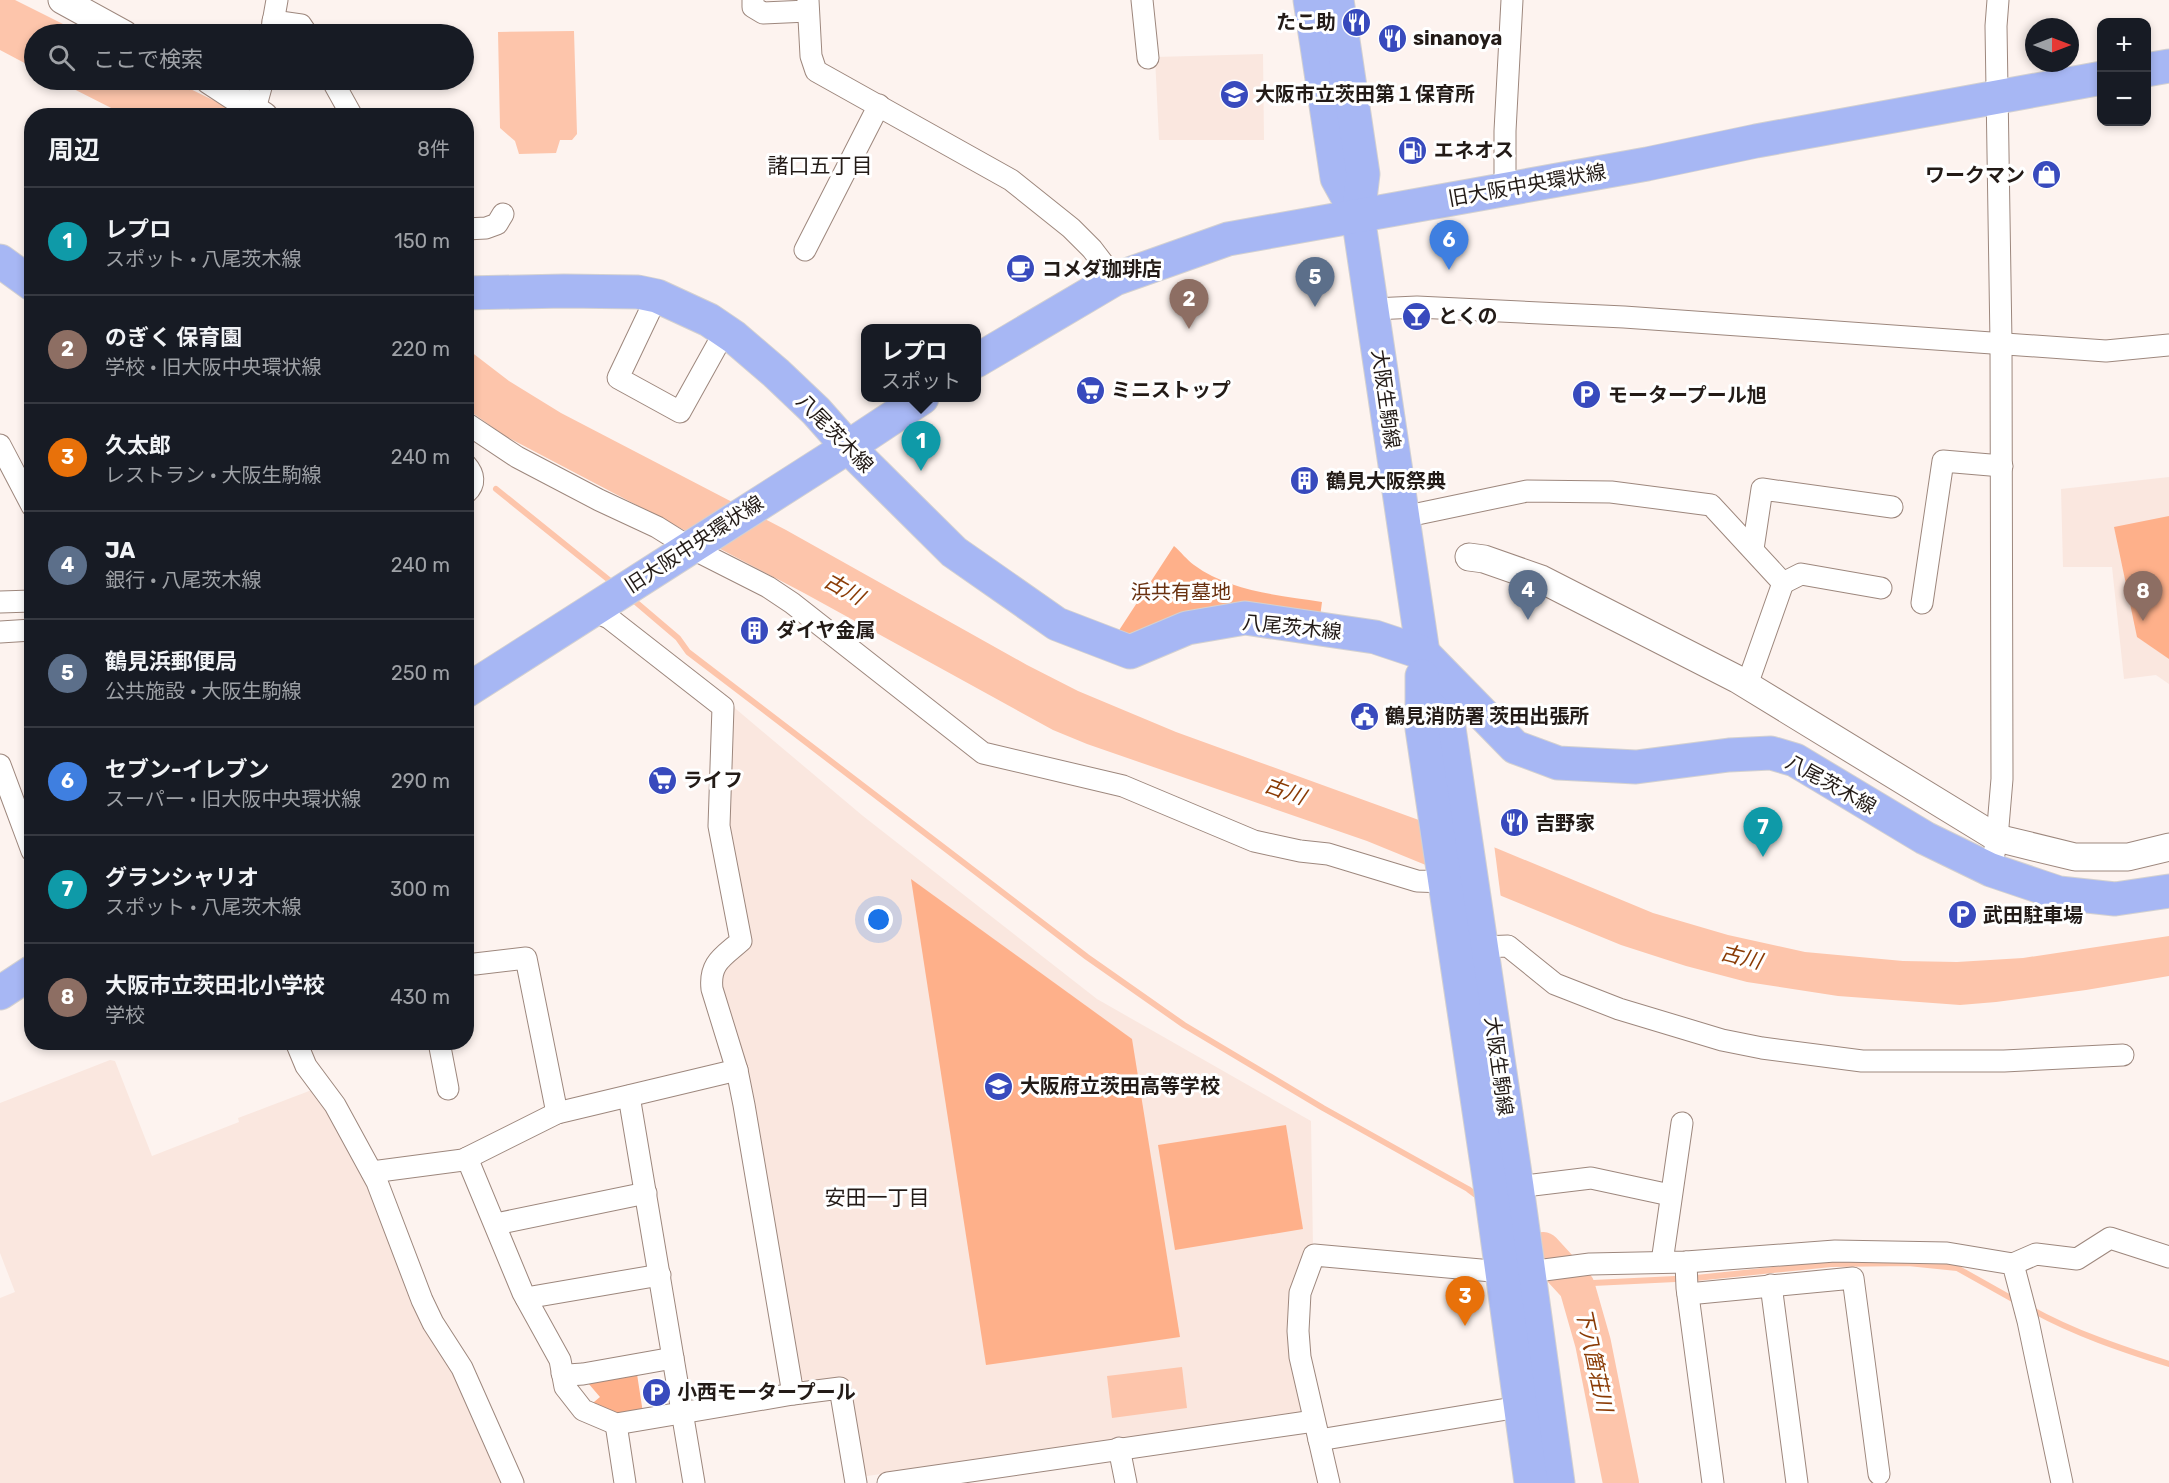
<!DOCTYPE html>
<html lang="ja">
<head>
<meta charset="utf-8">
<style>
  :root { --surface:#171b24; --page:#20242c; --text:#f1f3f6; --muted:#9ea1a6; --line:#363941; --accent:#9ea7dc }
  body { margin:0; font-family:Rubik,"Noto Sans JP",sans-serif; background:var(--page); color:var(--text) }
  .controls { position:absolute; right:18px; top:18px; display:grid; overflow:hidden; border-radius:12px; box-shadow:0 3px 9px #0003 }
  .controls button { width:54px; height:54px; display:grid; place-items:center; padding:0; border:0; border-bottom:2px solid var(--line); background:var(--surface); color:var(--text); font:30px sans-serif }
  .compass { position:absolute; left:2025px; top:18px; width:54px; height:54px; border-radius:50%; background:var(--surface); box-shadow:0 3px 9px #0003; rotate:90deg }
  .you { position:absolute; left:879px; top:920px; width:21px; height:21px; margin:-15px; border:4px solid #fff; border-radius:50%; background:#1a73e8; box-shadow:0 0 0 9px #1a73e833 }
  .badge { display:grid; place-items:center; width:39px; height:39px; border-radius:50%; background:var(--accent); color:#fff; font-size:20px; font-weight:700 }
  .pin { position:absolute; translate:-50% -50px; filter:drop-shadow(0 2px 3px #0008) }
  .pin::after { content:''; position:absolute; top:32px; width:21px; height:18px; background:inherit; clip-path:polygon(0 0,100% 0,50% 100%) }
  .popup { position:absolute; left:861px; top:324px; width:120px; height:78px; box-sizing:border-box; display:grid; place-content:center; border-radius:12px; background:var(--surface); filter:drop-shadow(0 2px 4px #0005); font-size:20px; white-space:nowrap; color:var(--muted) }
  .popup b { font-size:22px; color:var(--text) }
  .popup::after { content:''; position:absolute; left:50%; top:100%; margin-left:-12px; border:12px solid transparent; border-top-color:var(--surface) }
  .list { margin:0; padding:0; list-style:none }
  h2 { display:flex; justify-content:space-between; align-items:center; height:78px; margin:0; padding:0 24px; font-size:26px }
  h2 small { font-size:20px; font-weight:400; color:var(--muted) }
  .list li { display:grid; grid-template-columns:39px 1fr auto; gap:18px; align-items:center; box-sizing:border-box; height:108px; padding:0 24px; border-top:2px solid var(--line) }
  .list b { display:block; font-size:22px; white-space:nowrap }
  .list p { margin:0; font-size:20px; white-space:nowrap; color:var(--muted) }
  .list em { font-size:20px; font-style:normal; color:var(--muted) }
  .icon { flex:none; width:33px; height:33px; fill:none; stroke:currentColor; stroke-width:2; stroke-linecap:round; stroke-linejoin:round }
  .map { position:relative; flex:none; width:2169px; height:1483px; overflow:hidden }
  .search { position:absolute; background:var(--surface); box-shadow:0 3px 9px #0003; left:24px; top:24px; width:450px; height:66px; display:flex; align-items:center; gap:15px; box-sizing:border-box; padding:0 21px; border-radius:33px; color:var(--muted); font-size:22px }
  .panel { position:absolute; background:var(--surface); box-shadow:0 3px 9px #0003; left:24px; top:108px; width:450px; height:942px; border-radius:24px }
  .map>svg:first-child { display:block }
  .built { fill:#fae7df }
  .green { fill:#feb08a }
  .water { fill:#fdc5ab }
  .pier { fill:#fdf3ef }
  .lines { fill:none; stroke-linecap:round; stroke-linejoin:round }
  .stream { stroke:#fdc5ab; stroke-width:6 }
  .river { stroke:#fdc5ab; stroke-width:36 }
  .minor-casing { stroke:#9d877d; stroke-width:23 }
  .tertiary-casing { stroke:#9d877d; stroke-width:29 }
  .primary-casing { stroke:#d3d1d1; stroke-width:35 }
  .minor { stroke:#fff; stroke-width:21 }
  .tertiary { stroke:#fff; stroke-width:27 }
  .primary { stroke:#a7b7f4; stroke-width:33 }
  .labels { text-anchor:middle; stroke-width:6; stroke-linejoin:round; paint-order:stroke }
  .poi-label { font-size:20px; font-weight:bold; fill:#231b17; stroke:#fff; text-anchor:start }
  .street-label { font-size:20px; fill:#231b17; stroke:#fff }
  .park-label { font-size:20px; fill:#693110; stroke:#fff }
  .neighbourhood-label { font-size:21px; fill:#231b17; stroke:#fff }
  .water-label { font-size:21px; font-style:italic; fill:#8a3b05; stroke:#fff }
</style>
</head>
<body>
<div class="map">
<svg width="2169" height="1483" viewBox="0 0 2169 1483">
  <rect width="100%" height="100%" fill="#fdf3ef"/>
  <!-- built -->
  <g class="built">
    <path d="M1263,54l1,86h-105l-4,-83z"/>
    <path d="M2169,477v207l-13,-9 -32,4 -12,-112h-49l-2,-78z"/>
    <path d="M730,704l133,112 234,183 214,122 2,127 -8,17 1,149 -439,62 -9,-5 -16,-92 -36,4 -8,-9 -77,-381 -1,-23 28,-25 -22,-119z"/>
    <path d="M110,1060l5,1 37,95 87,-34 -1,-4 79,-30 40,69 145,326h-502v-185l15,-6 -15,-39v-150z"/>
  </g>
  <!-- green -->
  <g class="green">
    <path d="M2169,516v143l-32,-22 -23,-110z"/>
    <path d="M1174,546c7,6 13,14 20,19 37,27 85,30 128,37l-2,15 -206,21z"/>
    <path d="M911,879l221,160 48,298 -194,28z"/>
    <path d="M1286,1125l17,104 -128,21 -17,-105z"/>
    <path d="M637,1374l6,39 -29,5 -26,-11 12,-10 -12,-14z"/>
  </g>
  <!-- water -->
  <g class="water">
    <path d="M0,0h15l68,34h-49v34l-34,-18z"/>
    <path d="M574,31l3,103 -5,6h-12l-4,13 -37,1 -4,-13 -15,-13 -2,-96z"/>
    <path d="M56,80h116l47,23 20,12h-114z"/>
    <path d="M466,348l43,33 52,32 225,117 241,135 51,26 98,41 320,116 157,65 75,22 77,17 98,9 54,1 66,-4 146,-22v40l-83,14 -90,12 -36,3 -122,-9 -91,-14 -61,-16 -65,-21 -254,-104 -280,-97 -34,-14 -249,-137 -299,-157 -38,-27z"/>
    <path d="M1182,1367l5,41 -75,10 -5,-42z"/>
  </g>
  <!-- pier -->
  <path class="pier" d="M1418,816l76,28 7,55 -75,-31z"/>
  <g class="lines">
    <!-- stream -->
    <g class="stream">
      <path d="M496,489l118,95"/>
      <path d="M631,598l47,40 10,14 399,305 97,68 139,83 145,81 12,9"/>
      <path d="M1577,1287l16,-4 103,-5 135,-14 77,-1 49,5 59,33"/>
      <path d="M2031,1309c43,24 91,40 138,55"/>
    </g>
    <!-- river -->
    <path class="river" d="M1543,1250l34,37 16,56 28,140"/>
    <defs>
      <g id="minor">
        <path d="M753,0v7l10,6 45,-2"/>
        <path d="M808,0l3,56 5,15 195,109 60,48 21,21 23,30"/>
        <path d="M1142,0l6,58"/>
        <path d="M273,21l28,4 6,9"/>
        <path d="M271,34l6,-34"/>
        <path d="M332,80l20,36"/>
        <path d="M255,109l8,-29"/>
        <path d="M1505,188v-57l7,-131"/>
        <path d="M466,229l20,-1 11,-4 6,-10"/>
        <path d="M805,250l74,-145"/>
        <path d="M657,296l-39,82 62,34 45,-81"/>
        <path d="M1373,309l44,-2 207,10 482,34 63,-6"/>
        <path d="M466,423l51,34 82,43 58,27 32,20 79,40 24,16 191,150 140,33 131,55 46,10 28,3 89,27 28,1"/>
        <path d="M0,445l32,61"/>
        <path d="M466,465c8,9 10,19 0,28"/>
        <path d="M1403,517l124,-26 84,1 100,13 72,78 -36,102"/>
        <path d="M1753,549l9,-60 130,18"/>
        <path d="M1783,583l18,-9 80,14"/>
        <path d="M0,602l32,-1"/>
        <path d="M1922,603l21,-142 59,5"/>
        <path d="M592,610l17,8 114,89 -4,119 22,115c-18,16 -32,22 -29,48l25,81 7,35 49,289 47,-6 16,95"/>
        <path d="M0,632l32,-2"/>
        <path d="M0,765l32,86"/>
        <path d="M1991,870l6,-32 5,-59 -1,-436 -5,-317 2,-26"/>
        <path d="M1482,947l26,-1 47,38 64,25 103,31 40,8 100,13h142l119,-6"/>
        <path d="M475,964l51,-6 31,155"/>
        <path d="M296,1042l10,24 29,39 42,77 45,118 11,23 29,45 51,115"/>
        <path d="M439,1042l9,47"/>
        <path d="M629,1096l65,387"/>
        <path d="M467,1158l56,135 37,67 5,27 18,23 33,14 177,-30"/>
        <path d="M372,1172l91,-12 94,-47 180,-43"/>
        <path d="M1517,1187l74,-9 79,17"/>
        <path d="M496,1224l150,-31"/>
        <path d="M1662,1262l20,-139"/>
        <path d="M1686,1262l1,26 26,195"/>
        <path d="M2013,1264l23,-10 41,5 33,-21 59,19"/>
        <path d="M1529,1272l61,-8 96,-2 149,-11 112,2 66,11 15,57 34,162"/>
        <path d="M1771,1285l26,198"/>
        <path d="M1688,1294l165,-16 26,196"/>
        <path d="M526,1298l134,-23"/>
        <path d="M562,1373l6,2 15,-1 90,-16"/>
        <path d="M616,1424l9,59"/>
        <path d="M1319,1440l200,-33"/>
        <path d="M1119,1448l7,35"/>
        <path d="M888,1483l426,-62"/>
        <path d="M1329,1483l-29,-126 -2,-26 2,-38 14,-38 189,17"/>
      </g>
      <g id="tertiary">
        <path d="M62,0l62,34"/>
        <path d="M209,80l55,36"/>
        <path d="M1469,557l15,2 57,20 196,100 260,159 78,19h53l41,-10"/>
      </g>
      <g id="primary">
        <path d="M1310,0l27,178 21,38"/>
        <path d="M1337,0l26,174 -5,42 65,437 26,75 68,459 41,296"/>
        <path d="M2146,70l23,-4"/>
        <path d="M0,261l32,23"/>
        <path d="M466,293l98,-2 74,1 19,4 52,24 25,17 42,36 40,38 32,36 106,105 103,72 73,28 57,-24 58,-10 130,19 48,16 92,94 43,16 78,4 93,-12 42,-2 24,7 130,78 66,32 68,23 56,6 54,-8"/>
        <path d="M976,361l139,-82 113,-40 419,-75 109,-23 346,-63"/>
        <path d="M1422,676v53l67,449 42,305"/>
        <path d="M466,691l382,-244 74,-49"/>
        <path d="M0,993l32,-21"/>
      </g>
    </defs>
    <!-- minor casing -->
    <use href="#minor" class="minor-casing"/>
    <!-- tertiary casing -->
    <use href="#tertiary" class="tertiary-casing"/>
    <!-- primary casing -->
    <use href="#primary" class="primary-casing"/>
    <!-- minor -->
    <use href="#minor" class="minor"/>
    <!-- tertiary -->
    <use href="#tertiary" class="tertiary"/>
    <!-- primary -->
    <use href="#primary" class="primary"/>
  </g>
  <!-- icons -->
  <defs>
    <symbol id="restaurant-disc" viewBox="-11 -11 22 22"><circle r="9.5" fill="#384abd" stroke="#fff"/><path d="M-5-6h1v4h1v-4h1v4h1v-4h1v5L-1.5 .5V6h-2V.5L-5-1ZM5-6V6H3V1.5H1.5Q1.5-4 5-6Z" fill="#fff"/></symbol>
    <symbol id="school-disc" viewBox="-11 -11 22 22"><circle r="9.5" fill="#384abd" stroke="#fff"/><path d="M0-5L7-2L0 1L-7-2ZM-4 1L0 2.5L4 1V4Q0 6-4 4Z" fill="#fff"/></symbol>
    <symbol id="fuel-disc" viewBox="-11 -11 22 22"><circle r="9.5" fill="#384abd" stroke="#fff"/><path d="M-5.5-6h7V0h2V4h1.3V-2.5L3-4.5l.8-.8L6-3V5H2.5V1h-1V6h-7ZM-4.2-4.7v3.2H.2V-4.7Z" fill="#fff"/></symbol>
    <symbol id="shop-disc" viewBox="-11 -11 22 22"><circle r="9.5" fill="#384abd" stroke="#fff"/><path d="M-5-2.5h2.3a2.7 3.5 0 0 1 5.4 0H5L5.5 6h-11ZM-1.5-2.5h3a1.5 2.3 0 0 0-3 0Z" fill="#fff"/></symbol>
    <symbol id="cafe-disc" viewBox="-11 -11 22 22"><circle r="9.5" fill="#384abd" stroke="#fff"/><path d="M-5.5-4.5H6V0H3Q3 3.5 0 3.5H-2.5Q-5.5 3.5-5.5 0ZM3-3.2v2h1.7v-2ZM-6 4.5H4V6H-6Z" fill="#fff"/></symbol>
    <symbol id="bar-disc" viewBox="-11 -11 22 22"><circle r="9.5" fill="#384abd" stroke="#fff"/><path d="M-6-5H6L.8 .8V4.5H3.5V6h-7V4.5H-.8V.8Z" fill="#fff"/></symbol>
    <symbol id="supermarket-disc" viewBox="-11 -11 22 22"><circle r="9.5" fill="#384abd" stroke="#fff"/><path d="M-6-5.5h2.5l.6 2H6L4.5 2H-2.5L-4.4-4H-6ZM-1.5 3.2a1.3 1.3 0 1 0 .1 0ZM3 3.2a1.3 1.3 0 1 0 .1 0Z" fill="#fff"/></symbol>
    <symbol id="parking-disc" viewBox="-11 -11 22 22"><circle r="9.5" fill="#384abd" stroke="#fff"/><path d="M-3.5-5.5H1a3.5 3.5 0 0 1 0 7H-1V5.5H-3.5ZM-1-3.4V-.6H.8a1.4 1.4 0 0 0 0-2.8Z" fill="#fff"/></symbol>
    <symbol id="building-disc" viewBox="-11 -11 22 22"><circle r="9.5" fill="#384abd" stroke="#fff"/><path d="M-4-6H4V6H1V3H-1V6H-4ZM-2.5-4.3h1.7v1.8h-1.7ZM.8-4.3h1.7v1.8H.8ZM-2.5-1h1.7V.8h-1.7ZM.8-1h1.7V.8H.8Z" fill="#fff"/></symbol>
    <symbol id="civic-disc" viewBox="-11 -11 22 22"><circle r="9.5" fill="#384abd" stroke="#fff"/><path d="M-.6-6.5H3V-4.5H.6V-3L4-1V1h2V6H-6V1h2V-1L-.6-3ZM-1.2 2.5V6h2.4V2.5Z" fill="#fff"/></symbol>
  </defs>
  <g fill-rule="evenodd">
    <use href="#restaurant-disc" x="1340" y="6" width="33" height="33"/>
    <use href="#restaurant-disc" x="1376" y="22" width="33" height="33"/>
    <use href="#school-disc" x="1218" y="78" width="33" height="33"/>
    <use href="#fuel-disc" x="1396" y="134" width="33" height="33"/>
    <use href="#shop-disc" x="2030" y="158" width="33" height="33"/>
    <use href="#cafe-disc" x="1004" y="252" width="33" height="33"/>
    <use href="#bar-disc" x="1400" y="300" width="33" height="33"/>
    <use href="#supermarket-disc" x="1074" y="374" width="33" height="33"/>
    <use href="#parking-disc" x="1570" y="378" width="33" height="33"/>
    <use href="#building-disc" x="1288" y="464" width="33" height="33"/>
    <use href="#building-disc" x="738" y="614" width="33" height="33"/>
    <use href="#civic-disc" x="1348" y="700" width="33" height="33"/>
    <use href="#supermarket-disc" x="646" y="764" width="33" height="33"/>
    <use href="#restaurant-disc" x="1498" y="806" width="33" height="33"/>
    <use href="#parking-disc" x="1946" y="898" width="33" height="33"/>
    <use href="#school-disc" x="982" y="1070" width="33" height="33"/>
    <use href="#parking-disc" x="640" y="1376" width="33" height="33"/>
  </g>
  <g class="labels">
    <!-- poi labels -->
    <g class="poi-label">
      <text x="1336" y="29" text-anchor="end">たこ助</text>
      <text x="1413" y="45">sinanoya</text>
      <text x="1255" y="101">大阪市立茨田第１保育所</text>
      <text x="1434" y="157">エネオス</text>
      <text x="2025" y="182" text-anchor="end">ワークマン</text>
      <text x="1042" y="276">コメダ珈琲店</text>
      <text x="1438" y="323">とくの</text>
      <text x="1111" y="397">ミニストップ</text>
      <text x="1608" y="402">モータープール旭</text>
      <text x="1326" y="488">鶴見大阪祭典</text>
      <text x="776" y="637">ダイヤ金属</text>
      <text x="1385" y="723">鶴見消防署 茨田出張所</text>
      <text x="683" y="787">ライフ</text>
      <text x="1535" y="830">吉野家</text>
      <text x="1983" y="922">武田駐車場</text>
      <text x="1020" y="1093">大阪府立茨田高等学校</text>
      <text x="677" y="1399">小西モータープール</text>
    </g>
    <!-- street labels -->
    <g class="street-label">
      <text transform="translate(1527 185) rotate(-10)" y="7">旧大阪中央環状線</text>
      <text transform="translate(1386 399) rotate(82)" y="7">大阪生駒線</text>
      <text transform="translate(835 433) rotate(46)" y="7">八尾茨木線</text>
      <text transform="translate(694 544) rotate(-33)" y="7">旧大阪中央環状線</text>
      <text transform="translate(1292 627) rotate(6)" y="7">八尾茨木線</text>
      <text transform="translate(1831 784) rotate(29)" y="7">八尾茨木線</text>
      <text transform="translate(1499 1066) rotate(82)" y="7">大阪生駒線</text>
    </g>
    <!-- park labels -->
    <g class="park-label">
      <text x="1181" y="599">浜共有墓地</text>
    </g>
    <!-- neighbourhood labels -->
    <g class="neighbourhood-label">
      <text x="820" y="173">諸口五丁目</text>
      <text x="877" y="1205">安田一丁目</text>
    </g>
    <!-- water labels -->
    <g class="water-label">
      <text transform="translate(844 589) rotate(29)" y="7">古川</text>
      <text transform="translate(1285 791) rotate(20)" y="7">古川</text>
      <text transform="translate(1741 957) rotate(14)" y="7">古川</text>
      <text transform="translate(1594 1360) rotate(78)" y="7">下八箇荘川</text>
    </g>
  </g>
</svg>
<div class="controls">
<button>+</button>
<button>−</button>
</div>
<svg class="compass" viewBox="-18 -18 36 36"><path d="M0-13l5 13h-10z" fill="#e53935"/><path d="M0 13l5-13h-10z" fill="#9ea1a6"/></svg>
<div class="you"></div>
<div class="pin badge" style="left:921px;top:471px;background:#0f9aa8">1</div>
<div class="popup"><b>レプロ</b>スポット</div>
<div class="pin badge" style="left:1189px;top:329px;background:#8d6e63">2</div>
<div class="pin badge" style="left:1465px;top:1326px;background:#e8710a">3</div>
<div class="pin badge" style="left:1528px;top:620px;background:#5c6f8a">4</div>
<div class="pin badge" style="left:1315px;top:307px;background:#5c6f8a">5</div>
<div class="pin badge" style="left:1449px;top:270px;background:#3f7fe0">6</div>
<div class="pin badge" style="left:1763px;top:857px;background:#0f9aa8">7</div>
<div class="pin badge" style="left:2143px;top:621px;background:#8d6e63">8</div>
<div class="search"><svg class="icon" aria-label="search" viewBox="0 0 24 24"><circle cx="10" cy="10" r="6"/><path d="M15 15l6 6"/></svg>ここで検索</div>
<section class="panel">
<h2>周辺<small>8件</small></h2>
<ul class="list">
<li><span class="badge" style="background:#0f9aa8">1</span><div><b>レプロ</b><p>スポット · 八尾茨木線</p></div><em>150 m</em></li>
<li><span class="badge" style="background:#8d6e63">2</span><div><b>のぎく 保育園</b><p>学校 · 旧大阪中央環状線</p></div><em>220 m</em></li>
<li><span class="badge" style="background:#e8710a">3</span><div><b>久太郎</b><p>レストラン · 大阪生駒線</p></div><em>240 m</em></li>
<li><span class="badge" style="background:#5c6f8a">4</span><div><b>JA</b><p>銀行 · 八尾茨木線</p></div><em>240 m</em></li>
<li><span class="badge" style="background:#5c6f8a">5</span><div><b>鶴見浜郵便局</b><p>公共施設 · 大阪生駒線</p></div><em>250 m</em></li>
<li><span class="badge" style="background:#3f7fe0">6</span><div><b>セブン-イレブン</b><p>スーパー · 旧大阪中央環状線</p></div><em>290 m</em></li>
<li><span class="badge" style="background:#0f9aa8">7</span><div><b>グランシャリオ</b><p>スポット · 八尾茨木線</p></div><em>300 m</em></li>
<li><span class="badge" style="background:#8d6e63">8</span><div><b>大阪市立茨田北小学校</b><p>学校</p></div><em>430 m</em></li>
</ul>
</section>
</div>
</body>
</html>
